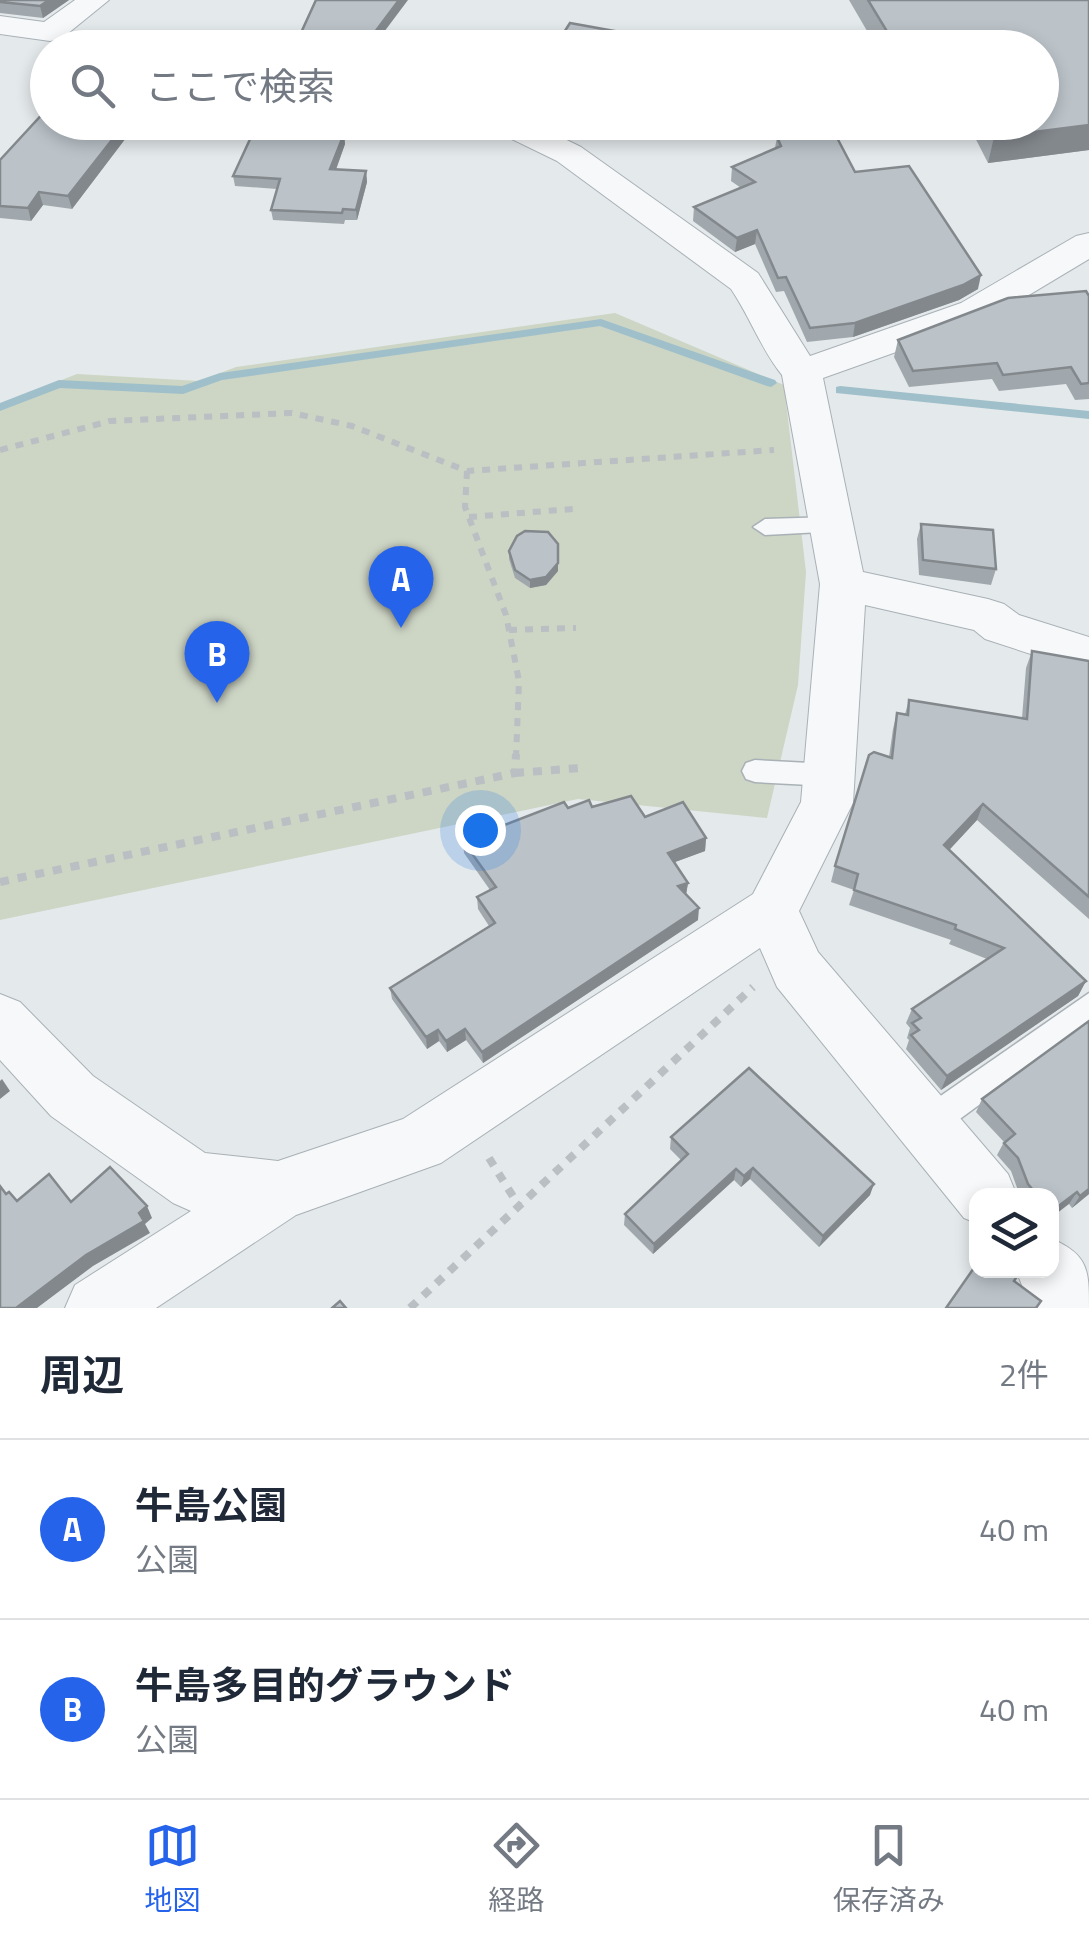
<!DOCTYPE html>
<html lang="ja">
<head>
<meta charset="utf-8">
<style>
  :root { --surface:#fff; --page:#f2f2f3; --text:#1f2937; --muted:#747a83; --line:#e0e1e3; --accent:#2563eb }
  body { margin:0; font-family:"Titillium Web","Noto Sans JP",sans-serif; background:var(--page); color:var(--text) }
  .controls { position:absolute; right:30px; bottom:30px; display:grid; overflow:hidden; border-radius:20px; box-shadow:0 5px 15px #0003 }
  .controls button { width:90px; height:90px; display:grid; place-items:center; padding:0; border:0; border-bottom:2px solid var(--line); background:var(--surface); color:var(--text); font:50px sans-serif }
  .you { position:absolute; left:480px; top:830px; width:35px; height:35px; margin:-25px; border:8px solid #fff; border-radius:50%; background:#1a73e8; box-shadow:0 0 0 15px #1a73e833 }
  .badge { display:grid; place-items:center; width:65px; height:65px; border-radius:50%; background:var(--accent); color:#fff; font-size:32px; font-weight:700 }
  .pin { position:absolute; translate:-50% -82px; filter:drop-shadow(0 2px 5px #0008) }
  .pin::after { content:''; position:absolute; top:52px; width:35px; height:30px; background:inherit; clip-path:polygon(0 0,100% 0,50% 100%) }
  .list { margin:0; padding:0; list-style:none }
  h2 { display:flex; justify-content:space-between; align-items:center; height:130px; margin:0; padding:0 40px; font-size:42px }
  h2 small { font-size:32px; font-weight:400; color:var(--muted) }
  .list li { display:grid; grid-template-columns:65px 1fr auto; gap:30px; align-items:center; box-sizing:border-box; height:180px; padding:0 40px; border-top:2px solid var(--line) }
  .list b { display:block; font-size:38px; white-space:nowrap }
  .list p { margin:0; font-size:32px; white-space:nowrap; color:var(--muted) }
  .list em { font-size:32px; font-style:normal; color:var(--muted) }
  .icon { flex:none; width:55px; height:55px; fill:none; stroke:currentColor; stroke-width:2; stroke-linecap:round; stroke-linejoin:round }
  .map { position:relative; flex:none; width:1089px; height:1308px; overflow:hidden }
  .search { position:absolute; background:var(--surface); box-shadow:0 5px 15px #0003; left:30px; right:30px; top:30px; height:110px; display:flex; align-items:center; gap:25px; box-sizing:border-box; padding:0 35px; border-radius:55px; color:var(--muted); font-size:38px }
  .sheet { height:490px; background:var(--surface) }
  nav { display:flex; justify-content:space-around; align-items:center; box-sizing:border-box; height:140px; border-top:2px solid var(--line); background:var(--surface); font-size:28px; color:var(--muted) }
  nav a { display:grid; justify-items:center; gap:5px }
  nav .on { color:var(--accent) }
  .map>svg:first-child { display:block }
  .green { fill:#cdd5c5 }
  .lines { fill:none; stroke-linecap:round; stroke-linejoin:round }
  .stream { fill:#9fc0ca; fill-rule:evenodd }
  .lane-casing { stroke:#a9b1b6; stroke-width:3 }
  .street-casing { stroke:#a9b1b6; stroke-width:2 }
  .path-far1 { stroke:#b9bfc3; stroke-width:6; stroke-dasharray:8 8; stroke-linecap:butt }
  .path { stroke:#b9bfc3; stroke-width:8; stroke-dasharray:9 9; stroke-linecap:butt }
  .lane { fill:#f6f8f9; fill-rule:evenodd }
  .street { fill:#f6f8f9; fill-rule:evenodd }
  .wall { fill:#a1a8ad }
  .shaded-wall { fill:#83888d }
  .building { fill:#bbc3c9; stroke:#83888d; stroke-width:2.5 }
</style>
</head>
<body>
<div class="map">
<svg width="1089" height="1308" viewBox="0 0 1089 1308">
  <rect width="100%" height="100%" fill="#e4e9eb"/>
  <!-- green -->
  <path class="green" d="M615,313l169,72 22,187 -8,113 -31,133 -189,-19 -578,121v-516l77,-30 122,7 37,-14z"/>
  <g class="lines">
    <!-- stream -->
    <g class="stream">
      <path d="M601,319l174,61 2,3 -6,4 -4,-1 -167,-60 -378,54 -39,14 -123,-6 -60,23v-8l59,-23 123,6 38,-13z"/>
      <path d="M840,386l249,25v8l-253,-26v-6z"/>
    </g>
    <defs>
      <g id="lane">
        <path d="M832,517l12,8 -4,6 -75,4 -12,-8 12,-8z"/>
        <path d="M755,760l74,4 9,3 4,8 -4,8 -9,3 -74,-4 -9,-3 -4,-8 4,-8z"/>
        <path d="M1089,993v31l-151,111 -11,4 -11,-4 -5,-11 5,-11z"/>
      </g>
      <g id="street">
        <path d="M75,0h34l-48,39 -11,2 -50,-7v-18l44,6z"/>
        <path d="M487,122h43l51,25 177,126 52,83 151,-53 115,-67 13,-3v26l-100,60 -166,59 40,194 125,27 16,5 15,11 70,22v36l-104,-34 -11,-9 -109,-25 -12,198 -54,108 19,41 190,222 9,22h-41v27l-12,-5 -187,-231 -17,-39 -319,215 -145,52 -140,93h-91l10,-23 116,-74 -18,-8 -122,-87 -51,-56v-66l20,8 73,74 112,77 73,8 125,-42 350,-225 48,-92 19,-218 -38,-209c-21,-26 -32,-58 -51,-86l-174,-128 -66,-32z"/>
        <path d="M1052,1239c37,16 37,32 37,69h-51l-13,-15 -9,-23h36z"/>
      </g>
    </defs>
    <!-- lane casing -->
    <use href="#lane" class="lane-casing"/>
    <!-- street casing -->
    <use href="#street" class="street-casing"/>
    <!-- path-far1 -->
    <g class="path-far1">
      <path d="M0,450l110,-29 182,-8 60,13 115,45 307,-21"/>
      <path d="M467,471l-2,36 41,108 13,66 -3,76"/>
      <path d="M469,517l104,-8"/>
      <path d="M509,630l67,-2"/>
    </g>
    <!-- path -->
    <g class="path">
      <path d="M515,773l65,-5"/>
      <path d="M0,882l515,-109 1,-19"/>
      <path d="M489,1158l30,48"/>
      <path d="M410,1308l343,-321"/>
    </g>
    <!-- lane -->
    <use href="#lane" class="lane"/>
    <!-- street -->
    <use href="#street" class="street"/>
  </g>
  <!-- wall -->
  <g class="wall">
    <path d="M0,0h69l-26,18 -43,-5z"/>
    <path d="M849,0h240v150l-101,13 -21,-41h75v-74h-165z"/>
    <path d="M138,122l-66,87 -29,-4 -12,16 -31,-3v-58z"/>
    <path d="M312,132l32,2 1,10 -9,26 30,1 1,11 -10,38h-12l-1,4 -71,-4 -2,-10 6,-21 -42,-3 -2,-10z"/>
    <path d="M777,137l78,35 123,117 -19,11 -106,37 -46,5 -23,-51 -8,1 -21,-48 -20,8 -42,-31 1,-14 47,-19 -10,-7 1,-14 43,-19z"/>
    <path d="M1089,296v103l-14,1 -9,-16 -67,7 -7,-12 -83,8 -15,-30 4,-17z"/>
    <path d="M921,524l75,45 -5,16 -72,-10 -2,-36z"/>
    <path d="M509,551l49,20 -12,14 -16,3 -15,-10 -6,-19z"/>
    <path d="M1032,651l57,10v258l-112,-99 -28,30 137,131 -8,15 -137,94 -35,-41 3,-9 -2,-2 3,-10 -4,-5 6,-14 75,-50 -38,-15 2,-4 -102,-35 5,-15 -23,-8 4,-16 54,-109 4,-28 4,-16 8,1 4,-14 113,18 4,-50z"/>
    <path d="M592,807l53,10 61,21 -1,13 -30,11 13,21 -2,11 12,26 -215,143 -17,-23 -19,12 -8,-11 -12,8 -35,-50 -2,-11 99,-62 -11,-17 -1,-12 13,-7 -26,-37 -1,-12 105,-33z"/>
    <path d="M1089,1021v173l-17,14 -3,-4 -17,-8h-32l-9,-25 -14,-16 7,-13 -28,-30 6,-13z"/>
    <path d="M671,1137l199,58 -51,52 -69,-68 -9,8 -7,-7 -81,74 -29,-29 1,-11 56,-54 -11,-11z"/>
  </g>
  <!-- shaded-wall -->
  <g class="shaded-wall">
    <path d="M49,0h20l-26,18 -3,-12z"/>
    <path d="M399,0h9l-36,48h-9z"/>
    <path d="M614,31v13l5,-9 -1,13h-6v-14z"/>
    <path d="M126,122h12l-66,87 -4,-13z"/>
    <path d="M310,122h5l-8,20 -1,-11z"/>
    <path d="M1089,125v25l-101,13 6,-26z"/>
    <path d="M344,134l1,10 -13,36 -2,-11z"/>
    <path d="M366,171l1,11 -10,38 -1,-10z"/>
    <path d="M39,192l4,13 -12,16 -3,-13z"/>
    <path d="M757,230l-2,14 -20,8 2,-14z"/>
    <path d="M981,275l-3,14 -19,11 -106,37 2,-14z"/>
    <path d="M558,563v8l-12,14 -16,3v-8z"/>
    <path d="M983,804l-6,16 -38,41 5,-16z"/>
    <path d="M706,838l-1,13 -38,14 1,-12z"/>
    <path d="M688,883l-2,12 -8,-9z"/>
    <path d="M699,908l-1,12 -215,143 -1,-11z"/>
    <path d="M1086,981l-8,15 -137,94 6,-14z"/>
    <path d="M465,1029l1,11 -19,12 -1,-11z"/>
    <path d="M438,1030l1,11 -12,8 -1,-12z"/>
    <path d="M2,1079l8,12 -10,8v-18z"/>
    <path d="M753,1168l-3,11 -9,8 3,-11z"/>
    <path d="M736,1169l-2,11 -81,74 1,-10z"/>
    <path d="M874,1184l-4,11 -51,52 4,-11z"/>
    <path d="M1089,1189v5l-17,14 8,-12z"/>
    <path d="M1077,1192l-8,12 -17,13v-6z"/>
    <path d="M147,1206l5,12 -7,6 5,9 -57,33 -56,42h-21z"/>
  </g>
  <!-- building -->
  <g class="building">
    <path d="M0,0h49l-9,6 -40,-4z"/>
    <path d="M316,0h83l-36,48h-69z"/>
    <path d="M868,0h221v125l-95,12 -7,-15h55v-74h-145z"/>
    <path d="M570,23l44,8 -2,3 7,1 -7,13h-58z"/>
    <path d="M412,35l54,4 -4,9h-54z"/>
    <path d="M48,108v14h78l-58,74 -29,-4 -11,16 -28,-2v-46z"/>
    <path d="M258,122h52l-4,9 38,3 -14,35 36,2 -10,39 -13,-1 -1,4 -71,-3 9,-31 -47,-3z"/>
    <path d="M834,132l21,40 54,-6 72,109 -18,10 -108,38 -45,5 -24,-51 -8,1 -21,-48 -20,8 -43,-31 61,-25 -23,-15 49,-21 -4,-9z"/>
    <path d="M1086,291l3,5v87l-8,1 -10,-17 -68,8 -6,-12 -84,8 -15,-31 110,-42z"/>
    <path d="M921,524l72,6 3,39 -73,-9z"/>
    <path d="M525,531l23,1 10,12v19l-12,14 -16,3 -15,-10 -6,-19 8,-15z"/>
    <path d="M1032,651l57,10v236l-106,-93 -39,41 142,136 -139,95 -36,-41 8,-5 -7,-7 9,-5 -9,-9 92,-61 -49,-19 1,-4 -102,-35 4,-16 -23,-8 34,-111 5,-3 18,6 5,-45 11,2 1,-15 118,19z"/>
    <path d="M631,796l14,21 38,-15 23,36 -38,15 20,30 -10,3 21,22 -217,144 -17,-23 -19,12 -8,-11 -12,7 -36,-49 105,-65 -18,-26 19,-10 -33,-46 101,-39 4,6 21,-8 3,7z"/>
    <path d="M1089,1021v168l-9,7 -3,-4 -25,19v-15h-14l-10,-12 -10,-26 -14,-15 11,-9 -33,-35z"/>
    <path d="M749,1068l125,116 -51,52 -70,-68 -9,8 -8,-7 -82,75 -29,-30 63,-60 -17,-17z"/>
    <path d="M110,1167l37,39 -8,7 5,8 -58,34 -70,53h-16v-122l6,8 3,-2 8,9 32,-27 22,28z"/>
    <path d="M976,1265v5h45l-7,11 27,20 -5,7h-90z"/>
    <path d="M340,1301l6,7h-14z"/>
  </g>
</svg>
<div class="controls">
<button><svg class="icon" aria-label="layers" viewBox="0 0 24 24"><path d="M12 4l9 5-9 5-9-5zM3 14l9 5 9-5"/></svg></button>
</div>
<div class="you"></div>
<div class="pin badge" style="left:401px;top:628px">A</div>
<div class="pin badge" style="left:217px;top:703px">B</div>
<div class="search"><svg class="icon" aria-label="search" viewBox="0 0 24 24"><circle cx="10" cy="10" r="6"/><path d="M15 15l6 6"/></svg>ここで検索</div>
</div>
<section class="sheet">
<h2>周辺<small>2件</small></h2>
<ul class="list">
<li><span class="badge">A</span><div><b>牛島公園</b><p>公園</p></div><em>40 m</em></li>
<li><span class="badge">B</span><div><b>牛島多目的グラウンド</b><p>公園</p></div><em>40 m</em></li>
</ul>
</section>
<nav>
<a class="on"><svg class="icon" aria-label="map" viewBox="0 0 24 24"><path d="M3 6l6-2 6 2 6-2v14l-6 2-6-2-6 2zM9 4v14M15 6v14"/></svg>地図</a>
<a><svg class="icon" aria-label="directions" viewBox="0 0 24 24"><path d="M12 3l9 9-9 9-9-9zM9 14v-3h6M13 9l2 2-2 2"/></svg>経路</a>
<a><svg class="icon" aria-label="saved" viewBox="0 0 24 24"><path d="M7 4h10v16l-5-4-5 4z"/></svg>保存済み</a>
</nav>
</body>
</html>
